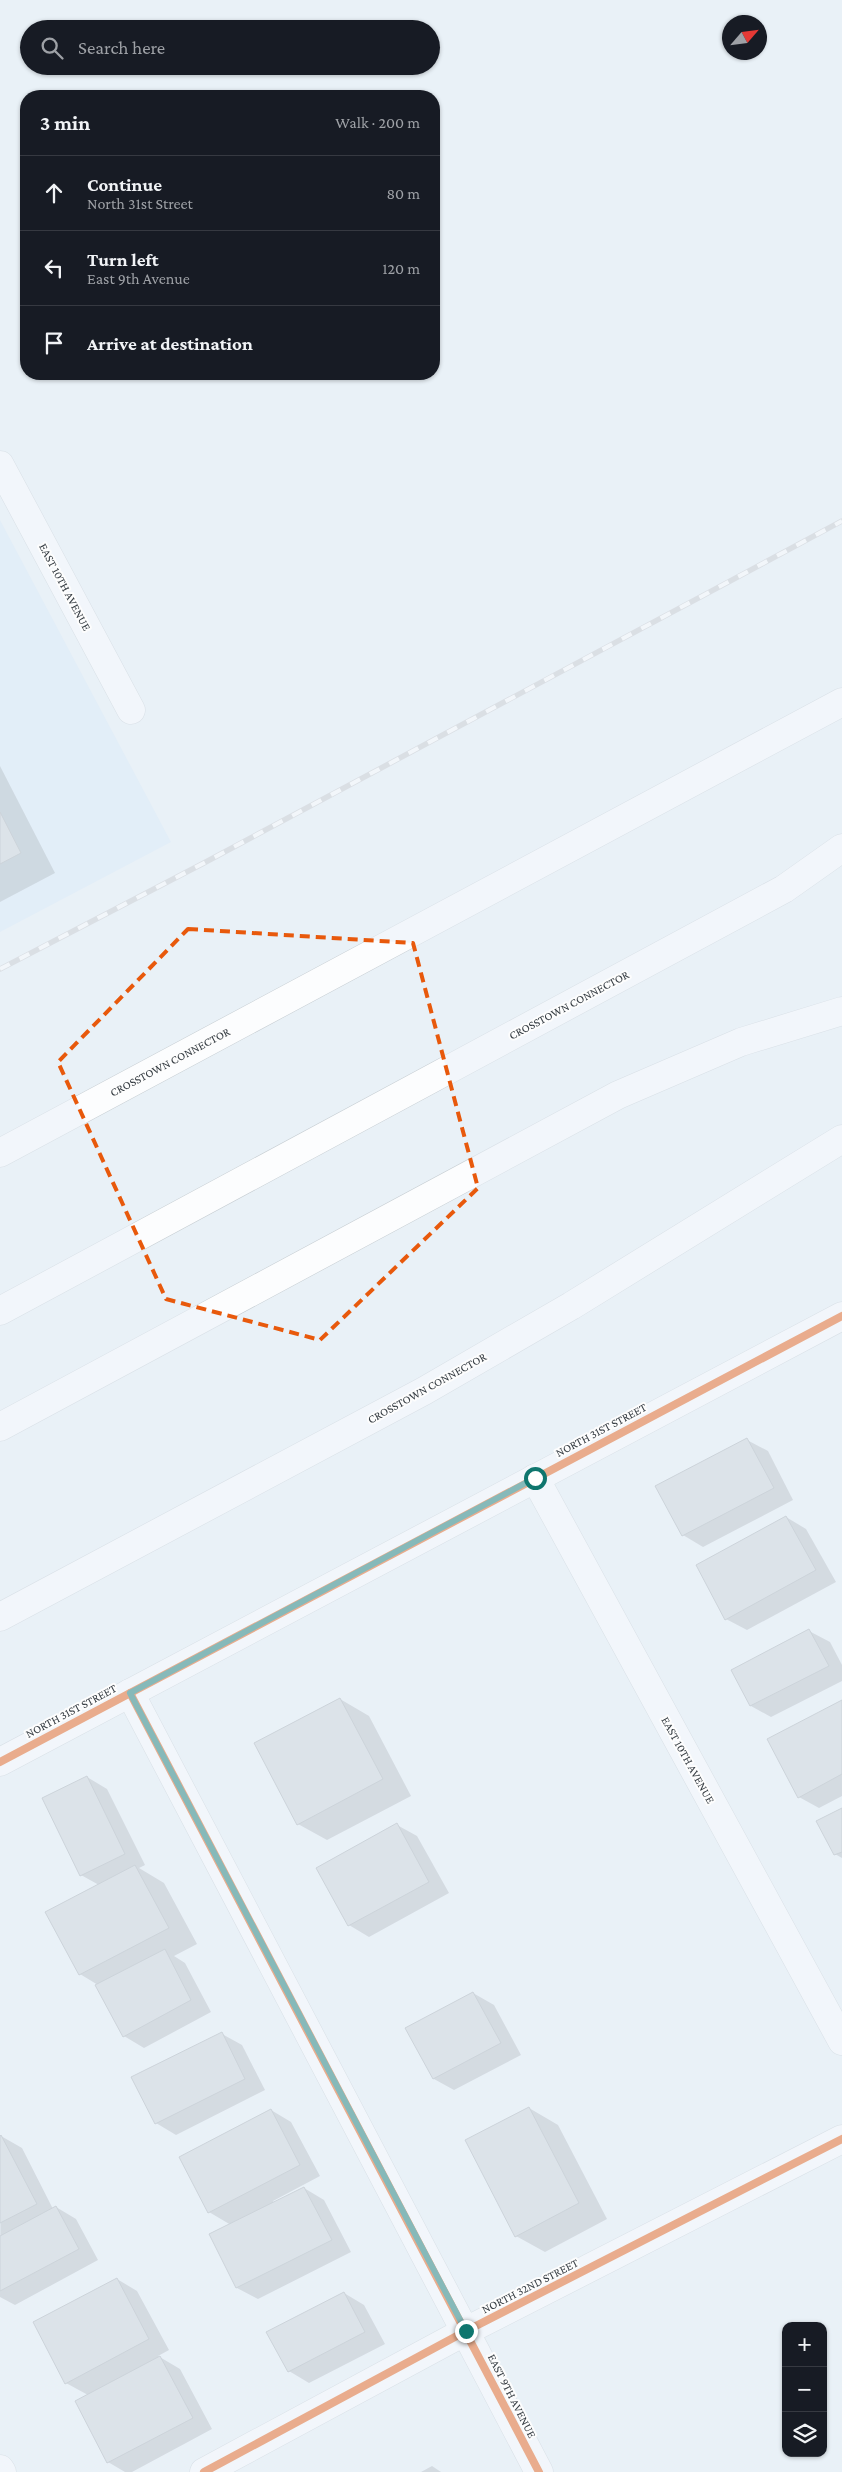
<!DOCTYPE html>
<html lang="en">
<head>
<meta charset="utf-8">
<style>
  :root { --surface:#171b24; --page:#242831; --text:#f1f3f6; --muted:#9ea1a6; --line:#363941 }
  body { margin:0; font-family:"Crimson Pro",serif; background:var(--page); color:var(--text) }
  .controls { position:absolute; right:15px; bottom:15px; display:grid; overflow:hidden; border-radius:10px; box-shadow:0 1px 4px #0004 }
  .controls button { width:45px; height:45px; display:grid; place-items:center; padding:0; border:0; border-bottom:1px solid var(--line); background:var(--surface); color:var(--text); font:25px sans-serif }
  .compass { position:absolute; left:722px; top:15px; width:45px; height:45px; border-radius:50%; background:var(--surface); box-shadow:0 1px 4px #0004; rotate:62deg }
  .stop { position:absolute; width:15px; height:15px; margin:-11px; border:4px solid #0f766e; border-radius:50%; background:#fff }
  .stop.end { background:#0f766e; border-color:#fff; box-shadow:0 1px 5px #0008 }
  .list { margin:0; padding:0; list-style:none }
  h2 { display:flex; justify-content:space-between; align-items:center; height:65px; margin:0; padding:0 20px; font-size:21px }
  h2 small { font-size:16px; font-weight:400; color:var(--muted) }
  .list li { display:grid; grid-template-columns:32px 1fr auto; gap:15px; align-items:center; box-sizing:border-box; height:75px; padding:0 20px; border-top:1px solid var(--line) }
  .list b { display:block; font-size:19px; white-space:nowrap }
  .list p { margin:0; font-size:16px; white-space:nowrap; color:var(--muted) }
  .list em { font-size:16px; font-style:normal; color:var(--muted) }
  .icon { flex:none; width:28px; height:28px; fill:none; stroke:currentColor; stroke-width:2; stroke-linecap:round; stroke-linejoin:round }
  .map { position:relative; flex:none; width:842px; height:2472px; overflow:hidden }
  .search { position:absolute; background:var(--surface); box-shadow:0 1px 4px #0004; left:20px; top:20px; width:420px; height:55px; display:flex; align-items:center; gap:12px; box-sizing:border-box; padding:0 18px; border-radius:28px; color:var(--muted); font-size:19px }
  .panel { position:absolute; background:var(--surface); box-shadow:0 1px 4px #0004; left:20px; top:90px; width:420px; height:290px; border-radius:20px }
  .map>svg:first-child { display:block }
  .built { fill:#daebf8 }
  .shadow { fill:#0003 }
  .building { fill:#ccd3d8; stroke:#a9b0b5 }
  .lines { fill:none; stroke-linecap:round; stroke-linejoin:round }
  .minor-casing { stroke:#c6cdd2; stroke-width:29 }
  .highway-casing { stroke:#c6cdd2; stroke-width:29 }
  .minor { stroke:#fcfdfe; stroke-width:28 }
  .highway { stroke:#fcfdfe; stroke-width:28 }
  .rail-casing { stroke:#c8cacc; stroke-width:5.5 }
  .rail { stroke:#fdfdfd; stroke-width:4; stroke-dasharray:11; stroke-linecap:butt }
  .cycleway-casing { stroke:#fdfdfd; stroke-width:11 }
  .cycleway { stroke:#e8590c; stroke-width:8 }
  .route { stroke:#0f766e; stroke-width:6 }
  .marked { fill:none; stroke:#e8590c; stroke-width:4; stroke-dasharray:10 6; stroke-linejoin:round }
  .labels { text-anchor:middle; stroke-width:4; stroke-linejoin:round; paint-order:stroke }
  .street-label { font-size:12px; fill:#363d43; stroke:#fdfdfd }
</style>
</head>
<body>
<div class="map">
<svg width="842" height="2472" viewBox="0 0 842 2472">
  <rect width="100%" height="100%" fill="#e9f1f7"/>
  <!-- built -->
  <path class="built" d="M0,520l171,322 -171,90z"/>
  <!-- shadow -->
  <g class="shadow">
    <path d="M0,766l55,107 -55,29z"/>
    <path d="M747,1440l21,11 25,49 -90,47 -20,-12z"/>
    <path d="M786,1517l20,12 30,53 -89,48 -21,-11z"/>
    <path d="M809,1631l21,11 12,23v16l-71,36 -20,-11 -19,-36z"/>
    <path d="M340,1699l29,17 42,80 -84,44 -29,-16z"/>
    <path d="M842,1701v95l-23,12 -20,-11z"/>
    <path d="M87,1777l20,12 38,76 -6,3 25,15 33,61 -23,12 11,7 26,49 -67,36 -20,-12 -26,-51 -18,-11 19,-89 -18,-10z"/>
    <path d="M842,1809v49l-7,-4 -17,-33z"/>
    <path d="M397,1825l20,11 32,57 -80,44 -20,-12z"/>
    <path d="M473,1993l21,12 27,50 -67,35 -20,-11 -27,-51z"/>
    <path d="M222,2034l20,11 23,45 -89,45 -20,-12z"/>
    <path d="M529,2108l29,17 49,94 -62,33 -29,-16z"/>
    <path d="M271,2110l20,12 29,54 -47,25 1,2 30,-15 20,12 27,52 -93,47 -21,-11 -26,-53 20,-10 -22,-13z"/>
    <path d="M1,2136l21,12 31,61 3,-2 20,12 22,41 -83,45 -15,-8z"/>
    <path d="M117,2279l20,12 32,59 -11,6 22,13 32,60 -80,43h-7l-17,-10 -20,-67 -22,-12z"/>
    <path d="M344,2293l20,12 21,39 -76,39 -20,-12z"/>
    <path d="M432,2466l9,6h-20z"/>
  </g>
  <!-- building -->
  <g class="building">
    <path d="M0,812l21,41 -21,11z"/>
    <path d="M747,1438l27,50 -92,48 -27,-50z"/>
    <path d="M786,1516l30,54 -91,50 -29,-55z"/>
    <path d="M809,1629l20,37 -79,40 -19,-36z"/>
    <path d="M340,1698l43,81 -86,46 -43,-82z"/>
    <path d="M842,1700v74l-44,24 -31,-59z"/>
    <path d="M87,1776l38,78 -45,22 -38,-78z"/>
    <path d="M842,1808v44l-8,3 -18,-34z"/>
    <path d="M397,1823l32,59 -81,44 -32,-58z"/>
    <path d="M135,1865l34,63 -90,47 -34,-63z"/>
    <path d="M165,1949l26,51 -68,37 -28,-52z"/>
    <path d="M473,1992l28,51 -68,36 -28,-51z"/>
    <path d="M222,2032l23,47 -90,45 -24,-47z"/>
    <path d="M529,2107l50,96 -64,34 -50,-97z"/>
    <path d="M271,2109l29,56 -92,48 -29,-56z"/>
    <path d="M1,2135l36,69 -37,19v-87z"/>
    <path d="M304,2187l28,53 -96,48 -27,-54z"/>
    <path d="M56,2206l23,43 -79,42v-55z"/>
    <path d="M117,2278l32,61 -84,45 -32,-62z"/>
    <path d="M344,2292l21,40 -77,40 -22,-40z"/>
    <path d="M160,2356l33,62 -86,45 -32,-62z"/>
  </g>
  <g class="lines">
    <defs>
      <g id="minor">
        <path d="M0,465l131,245"/>
        <path d="M535,1478l307,563"/>
        <path d="M130,1693l409,779"/>
        <path d="M0,1762l842,-446"/>
        <path d="M0,2469l2,3"/>
        <path d="M204,2472l262,-141 376,-192"/>
      </g>
      <g id="highway">
        <path d="M0,1153l842,-451"/>
        <path d="M0,1311l784,-422 58,-41"/>
        <path d="M0,1427l618,-332 123,-53 101,-31"/>
        <path d="M0,1617l424,-226 147,-85 271,-167"/>
      </g>
    </defs>
    <!-- minor casing -->
    <use href="#minor" class="minor-casing"/>
    <!-- highway casing -->
    <use href="#highway" class="highway-casing"/>
    <!-- minor -->
    <use href="#minor" class="minor"/>
    <!-- highway -->
    <use href="#highway" class="highway"/>
    <defs>
      <path id="rail" d="M0,969l202,-105 640,-343"/>
    </defs>
    <!-- rail casing -->
    <use href="#rail" class="rail-casing"/>
    <!-- rail -->
    <use href="#rail" class="rail"/>
    <defs>
      <g id="cycleway">
        <path d="M130,1693l409,779"/>
        <path d="M0,1762l842,-446"/>
        <path d="M204,2472l262,-141 376,-192"/>
      </g>
    </defs>
    <!-- cycleway casing -->
    <use href="#cycleway" class="cycleway-casing"/>
    <!-- cycleway -->
    <use href="#cycleway" class="cycleway"/>
  </g>
  <g class="lines">
    <!-- route -->
    <path class="route" d="M466,2331l-336,-638 405,-215"/>
  </g>
  <!-- marked area -->
  <path d="M0 0H842V2472H0ZM188,929l225,14 65,245 -158,152 -154,-41 -108,-237z" fill="#e9f1f7" fill-opacity=".55" fill-rule="evenodd"/>
  <path class="marked" d="M188,929l225,14 65,245 -158,152 -154,-41 -108,-237z"/>
  <g class="labels">
    <!-- street labels -->
    <g class="street-label">
      <text transform="translate(65 587) rotate(62)" y="4">EAST 10TH AVENUE</text>
      <text transform="translate(569 1005) rotate(-28)" y="4">CROSSTOWN CONNECTOR</text>
      <text transform="translate(170 1062) rotate(-28)" y="4">CROSSTOWN CONNECTOR</text>
      <text transform="translate(427 1388) rotate(-29)" y="4">CROSSTOWN CONNECTOR</text>
      <text transform="translate(601 1430) rotate(-28)" y="4">NORTH 31ST STREET</text>
      <text transform="translate(71 1711) rotate(-28)" y="4">NORTH 31ST STREET</text>
      <text transform="translate(688 1760) rotate(61)" y="4">EAST 10TH AVENUE</text>
      <text transform="translate(530 2286) rotate(-27)" y="4">NORTH 32ND STREET</text>
      <text transform="translate(512 2396) rotate(63)" y="4">EAST 9TH AVENUE</text>
    </g>
  </g>
</svg>
<div class="controls">
<button>+</button>
<button>−</button>
<button><svg class="icon" aria-label="layers" viewBox="0 0 24 24"><path d="M12 4l9 5-9 5-9-5zM3 14l9 5 9-5"/></svg></button>
</div>
<svg class="compass" viewBox="-18 -18 36 36"><path d="M0-13l5 13h-10z" fill="#e53935"/><path d="M0 13l5-13h-10z" fill="#9ea1a6"/></svg>
<div class="stop" style="left:535px;top:1478px"></div>
<div class="stop end" style="left:466px;top:2331px"></div>
<div class="search"><svg class="icon" aria-label="search" viewBox="0 0 24 24"><circle cx="10" cy="10" r="6"/><path d="M15 15l6 6"/></svg>Search here</div>
<section class="panel">
<h2>3 min<small>Walk · 200 m</small></h2>
<ul class="list">
<li><svg class="icon" aria-label="ahead" viewBox="0 0 24 24"><path d="M12 20V5M6 11l6-6 6 6"/></svg><div><b>Continue</b><p>North 31st Street</p></div><em>80 m</em></li>
<li><svg class="icon" aria-label="left" viewBox="0 0 24 24"><path d="M17 20v-9H6M10 6l-5 5 5 5"/></svg><div><b>Turn left</b><p>East 9th Avenue</p></div><em>120 m</em></li>
<li><svg class="icon" aria-label="arrive" viewBox="0 0 24 24"><path d="M6 21V4h12l-3 4 3 4H6"/></svg><div><b>Arrive at destination</b></div></li>
</ul>
</section>
</div>
</body>
</html>
